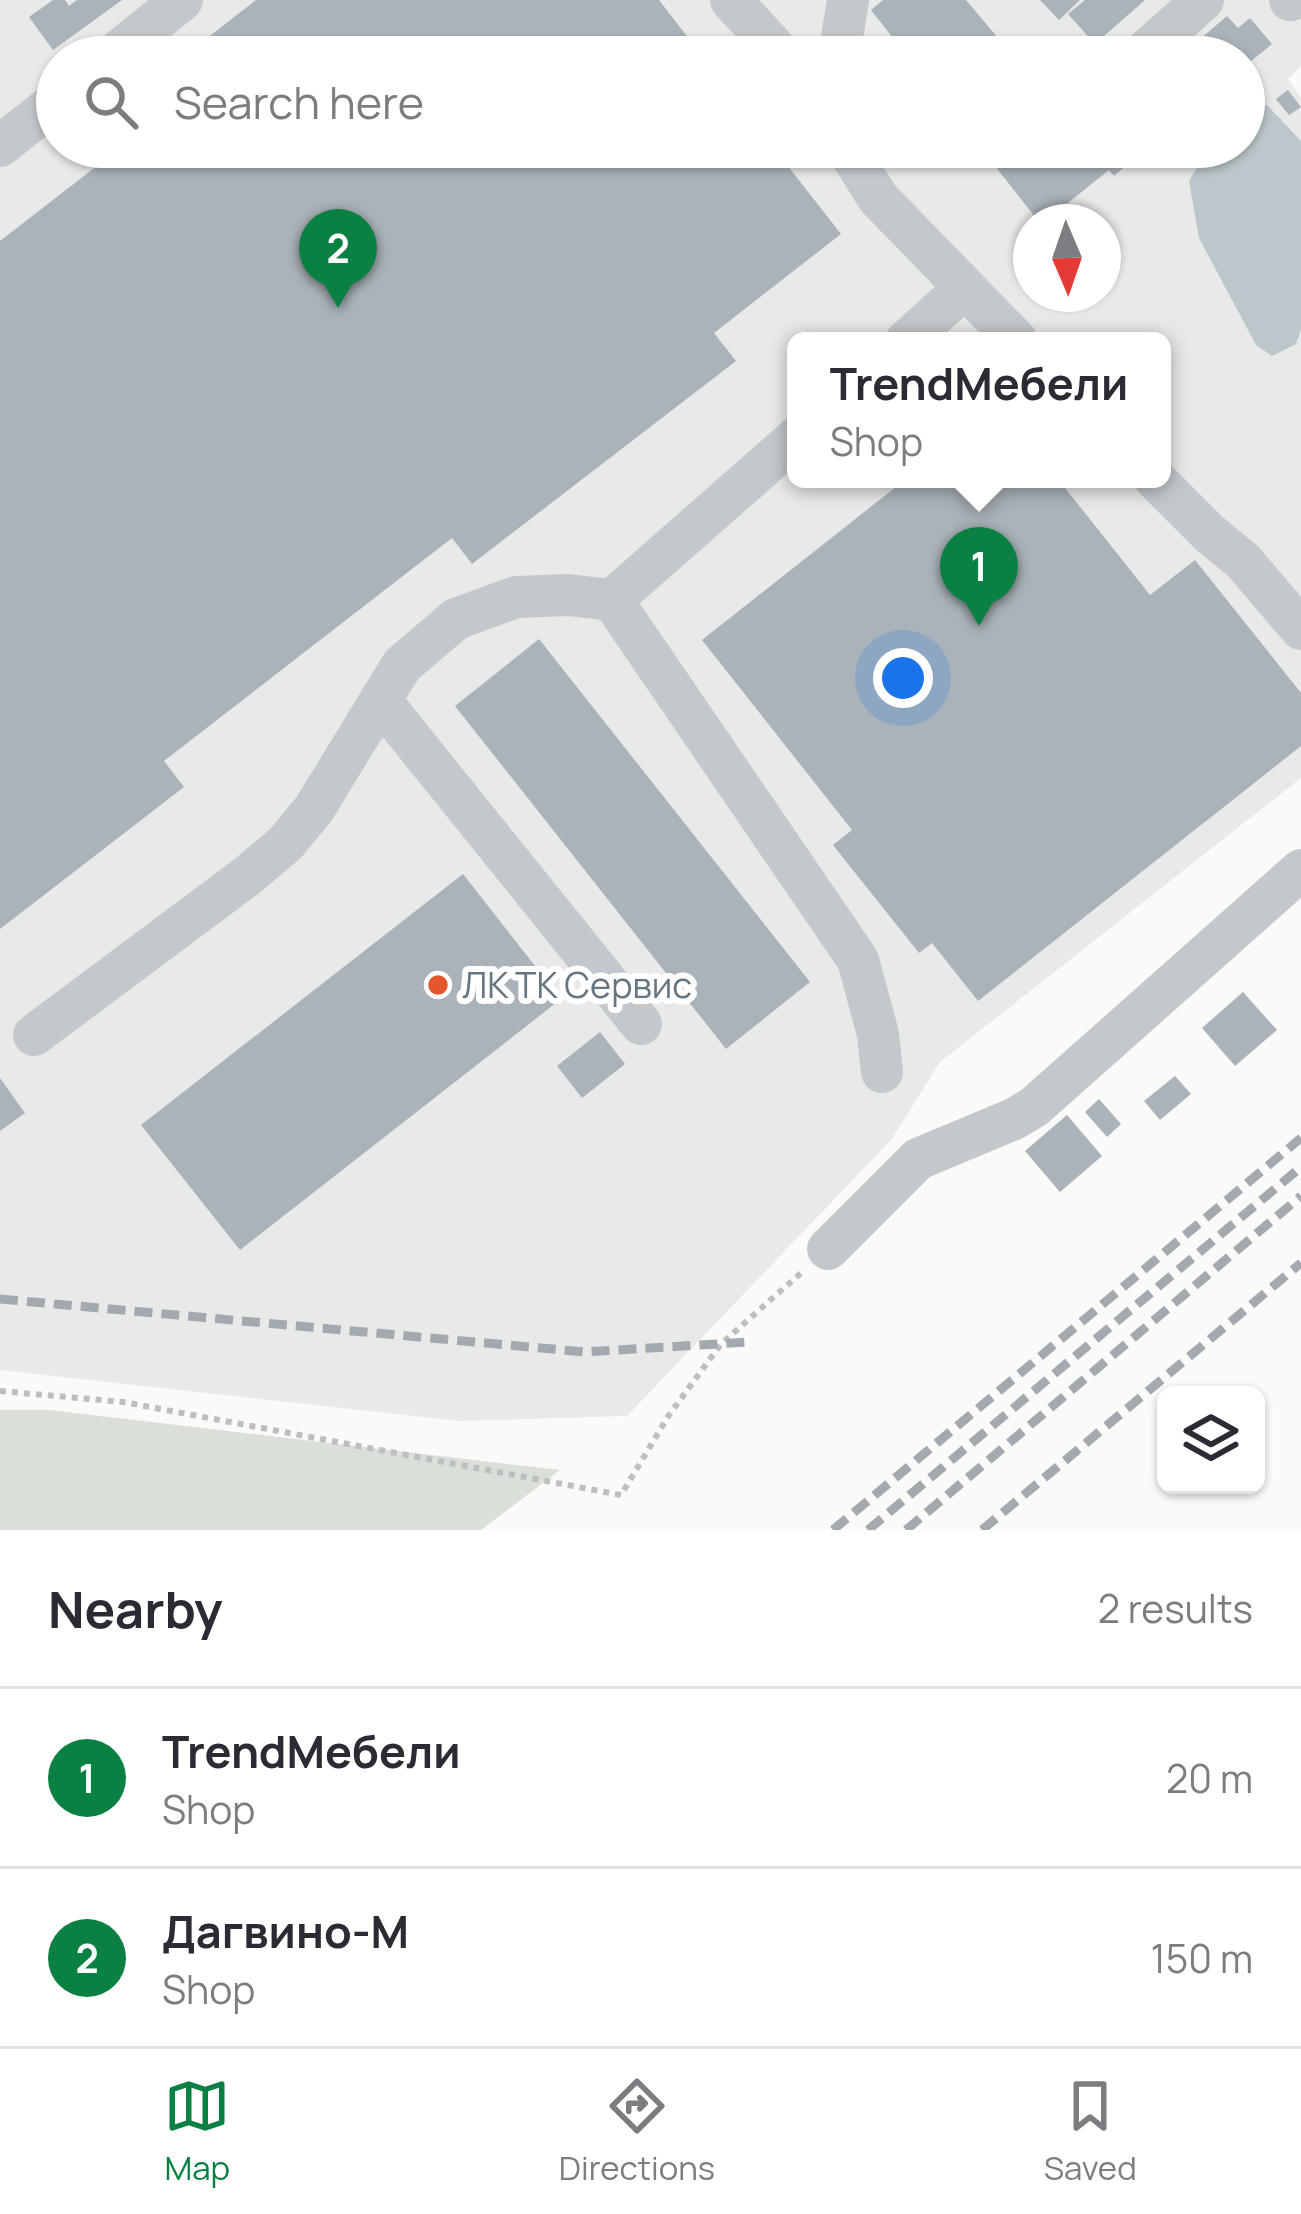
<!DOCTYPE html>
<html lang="en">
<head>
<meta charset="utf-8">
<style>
  :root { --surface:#fff; --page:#f2f2f3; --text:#2b2b33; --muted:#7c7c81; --line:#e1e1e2; --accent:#0b8043 }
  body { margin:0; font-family:Manrope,sans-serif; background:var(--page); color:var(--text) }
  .controls { position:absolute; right:36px; bottom:36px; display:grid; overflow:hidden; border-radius:18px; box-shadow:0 3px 9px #0004 }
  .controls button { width:108px; height:108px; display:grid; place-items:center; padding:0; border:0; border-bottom:3px solid var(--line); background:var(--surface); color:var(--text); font:60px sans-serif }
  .compass { position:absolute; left:1013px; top:204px; width:108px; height:108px; border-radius:50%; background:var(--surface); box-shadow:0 3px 9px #0004; rotate:178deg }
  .you { position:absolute; left:903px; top:678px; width:42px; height:42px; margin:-30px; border:9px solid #fff; border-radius:50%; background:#1a73e8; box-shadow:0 0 0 18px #1a73e833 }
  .badge { display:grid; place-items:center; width:78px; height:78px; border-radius:50%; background:var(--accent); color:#fff; font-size:39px; font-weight:700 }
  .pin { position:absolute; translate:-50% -99px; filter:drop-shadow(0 3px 6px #0008) }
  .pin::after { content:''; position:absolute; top:63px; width:42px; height:36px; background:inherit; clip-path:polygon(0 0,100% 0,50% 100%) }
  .popup { position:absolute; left:787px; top:332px; width:384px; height:156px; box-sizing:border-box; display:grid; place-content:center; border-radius:18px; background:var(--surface); filter:drop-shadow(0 3px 9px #0005); font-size:39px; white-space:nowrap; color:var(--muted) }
  .popup b { font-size:45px; color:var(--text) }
  .popup::after { content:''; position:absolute; left:50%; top:100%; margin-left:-24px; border:24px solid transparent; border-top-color:var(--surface) }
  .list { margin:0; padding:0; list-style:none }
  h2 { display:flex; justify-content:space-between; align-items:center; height:156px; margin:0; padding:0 48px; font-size:51px }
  h2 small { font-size:39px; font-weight:400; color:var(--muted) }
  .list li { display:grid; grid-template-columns:78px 1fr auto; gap:36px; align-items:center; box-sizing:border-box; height:180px; padding:0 48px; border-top:3px solid var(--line) }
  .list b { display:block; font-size:45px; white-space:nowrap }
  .list p { margin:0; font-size:39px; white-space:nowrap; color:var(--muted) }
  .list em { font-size:39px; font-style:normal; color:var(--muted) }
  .icon { flex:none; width:66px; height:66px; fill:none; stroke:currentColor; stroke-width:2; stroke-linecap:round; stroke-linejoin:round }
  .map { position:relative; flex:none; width:1301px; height:1530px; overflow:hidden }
  .search { position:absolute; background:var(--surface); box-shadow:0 3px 9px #0004; left:36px; right:36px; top:36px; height:132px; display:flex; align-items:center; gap:30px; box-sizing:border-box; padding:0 42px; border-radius:66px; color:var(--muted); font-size:45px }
  .sheet { height:516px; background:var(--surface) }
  nav { display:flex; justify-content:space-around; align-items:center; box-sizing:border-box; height:168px; border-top:3px solid var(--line); background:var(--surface); font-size:33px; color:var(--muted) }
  nav a { display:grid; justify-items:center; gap:6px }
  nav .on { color:var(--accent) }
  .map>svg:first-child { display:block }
  .built { fill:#e8e9e9; fill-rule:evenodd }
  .green { fill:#dadfd7 }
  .water { fill:#bbc7cb }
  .building { fill:#aab3b9 }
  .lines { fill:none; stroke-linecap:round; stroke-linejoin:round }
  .path { stroke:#bbbfc2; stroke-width:6; stroke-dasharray:6 6; stroke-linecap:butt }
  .minor { stroke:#c3c8cc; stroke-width:42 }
  .rail { stroke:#a2aab0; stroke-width:9; stroke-dasharray:18 9; stroke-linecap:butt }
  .poi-dot { fill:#e4572e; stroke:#fff; stroke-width:4.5 }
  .labels { text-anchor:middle; stroke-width:12; stroke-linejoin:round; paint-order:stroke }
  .poi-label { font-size:36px; fill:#657683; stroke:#fff; text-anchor:start }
</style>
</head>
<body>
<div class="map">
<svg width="1301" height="1530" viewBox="0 0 1301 1530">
  <rect width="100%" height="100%" fill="#fafaf8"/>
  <!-- built -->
  <path class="built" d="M0,0h1301v66l-13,13 13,19v680l-361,284 -48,77 -265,277 -167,5 -460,-51zM57,57h1187v90h-1187zM1031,222h72v72h-72zM796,341h366v138h-366z"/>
  <!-- green -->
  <path class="green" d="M0,1410h49l511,60 -79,60h-481z"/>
  <!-- water -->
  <path class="water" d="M1260,105h7l34,36v189l-5,14 -24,12 -16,-11 -57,-107 -10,-57 9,-15 20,-19h26v-25l10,-6z"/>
  <!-- building -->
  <g class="building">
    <path d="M53,0h12l4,6 8,-6h45l-69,50 -24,-33z"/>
    <path d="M256,0h403l44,57h-520z"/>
    <path d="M883,0h83l48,57h-106l-37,-47z"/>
    <path d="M1040,0h40l-21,20z"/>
    <path d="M1085,0h60l-50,44 -27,-30z"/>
    <path d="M1227,16l11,12 12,-10 22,26 -28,23v-10h-65z"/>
    <path d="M1288,90l13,17 -12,8 -13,-16z"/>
    <path d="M91,147h682l68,87 -127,99 22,28 -264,203 -20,-26 -288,223 20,26 -184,142v-688l102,-79z"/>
    <path d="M980,147h167l-33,29 -5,-6 -65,52h-5z"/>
    <path d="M906,479h152l92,116 45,-35 106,133v53l-323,255 -46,-58 -13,10 -86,-108 19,-15 -150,-190z"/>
    <path d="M539,639l271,343 -84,67 -271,-343z"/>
    <path d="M463,874l98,125 -321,251 -99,-125z"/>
    <path d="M1243,992l34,38 -42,36 -33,-38z"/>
    <path d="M600,1032l25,32 -43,34 -25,-32z"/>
    <path d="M1175,1076l16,18 -31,26 -16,-19z"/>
    <path d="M0,1078l25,35 -25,18z"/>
    <path d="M1099,1099l22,25 -14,13 -22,-25z"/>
    <path d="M1067,1115l35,41 -42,36 -35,-41z"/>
  </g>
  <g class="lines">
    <!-- path -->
    <path class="path" d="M0,1391l123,11 498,93 48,-80 52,-71 81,-72"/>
    <!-- minor -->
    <g class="minor">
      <path d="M731,0l52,57"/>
      <path d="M1290,0h1"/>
      <path d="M111,57l71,-57"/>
      <path d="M839,57l9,-57"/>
      <path d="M1139,57l64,-57"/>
      <path d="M0,146l57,-45"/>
      <path d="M846,147l32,51 139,143"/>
      <path d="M906,341l59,-53"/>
      <path d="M1155,479l55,55 33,27 58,68"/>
      <path d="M612,600l184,-162"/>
      <path d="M380,700l261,324"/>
      <path d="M34,1035l213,-159 38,-32 29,-35 88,-144 54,-46 60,-22 52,-2 44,5 246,360 20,74 4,38"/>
      <path d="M828,1249l90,-90 96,-40 20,-12 267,-237"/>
    </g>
    <!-- rail -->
    <g class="rail">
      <path d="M0,1299l585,53 164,-10"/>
      <path d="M833,1530l468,-392"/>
      <path d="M868,1530l433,-363"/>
      <path d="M906,1530l395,-334"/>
      <path d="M982,1530l319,-267"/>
    </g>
  </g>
  <!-- markers -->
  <circle class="poi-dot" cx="438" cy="985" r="12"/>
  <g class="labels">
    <!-- poi labels -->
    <g class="poi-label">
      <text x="462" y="998">ЛК ТК Сервис</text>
    </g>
  </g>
</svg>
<div class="controls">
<button><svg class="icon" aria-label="layers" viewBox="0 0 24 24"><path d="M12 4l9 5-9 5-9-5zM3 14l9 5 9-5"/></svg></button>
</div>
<svg class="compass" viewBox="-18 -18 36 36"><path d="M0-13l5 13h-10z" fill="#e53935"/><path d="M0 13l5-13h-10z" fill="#7c7c81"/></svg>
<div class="you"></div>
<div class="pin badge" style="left:979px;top:626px">1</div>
<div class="popup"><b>TrendМебели</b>Shop</div>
<div class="pin badge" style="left:338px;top:308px">2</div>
<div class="search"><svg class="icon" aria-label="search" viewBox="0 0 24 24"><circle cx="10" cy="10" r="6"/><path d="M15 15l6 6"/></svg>Search here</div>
</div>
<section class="sheet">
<h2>Nearby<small>2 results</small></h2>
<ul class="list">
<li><span class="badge">1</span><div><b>TrendМебели</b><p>Shop</p></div><em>20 m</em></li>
<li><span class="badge">2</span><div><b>Дагвино-М</b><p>Shop</p></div><em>150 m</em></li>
</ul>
</section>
<nav>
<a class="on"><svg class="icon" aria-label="map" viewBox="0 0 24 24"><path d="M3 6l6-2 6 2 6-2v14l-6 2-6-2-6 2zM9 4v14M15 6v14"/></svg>Map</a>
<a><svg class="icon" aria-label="directions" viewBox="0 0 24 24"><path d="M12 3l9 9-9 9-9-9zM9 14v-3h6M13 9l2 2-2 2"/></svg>Directions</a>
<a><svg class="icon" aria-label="saved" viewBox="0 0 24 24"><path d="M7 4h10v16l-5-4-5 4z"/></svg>Saved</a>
</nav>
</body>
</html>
